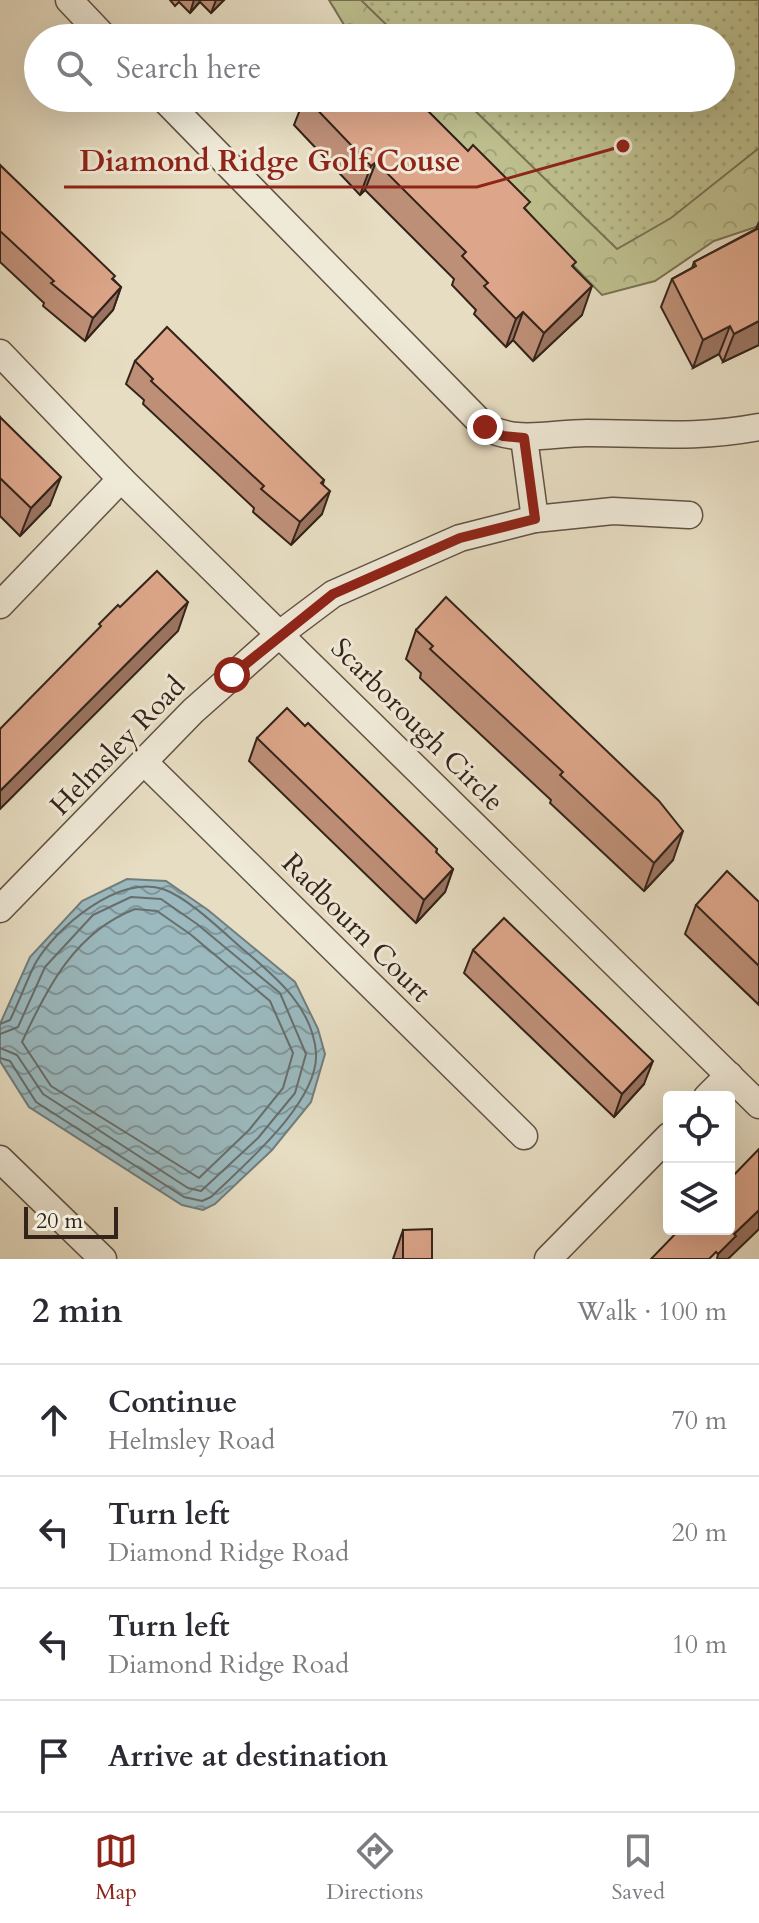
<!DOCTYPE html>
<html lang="en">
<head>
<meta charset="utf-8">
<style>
  :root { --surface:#fff; --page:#f2f2f3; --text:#2b2b33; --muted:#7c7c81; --line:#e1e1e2; --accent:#8f2418 }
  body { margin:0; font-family:Cardo,serif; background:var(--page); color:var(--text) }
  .controls { position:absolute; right:24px; bottom:24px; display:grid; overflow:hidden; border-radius:8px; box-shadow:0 8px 32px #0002 }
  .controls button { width:72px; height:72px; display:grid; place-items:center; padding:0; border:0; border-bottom:2px solid var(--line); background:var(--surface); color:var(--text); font:40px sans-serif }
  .scale { position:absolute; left:24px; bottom:20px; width:94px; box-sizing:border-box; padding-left:8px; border:4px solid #34231a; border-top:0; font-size:22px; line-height:28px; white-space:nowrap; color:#34231a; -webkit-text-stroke:6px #efe9d7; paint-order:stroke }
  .stop { position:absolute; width:24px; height:24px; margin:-18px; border:6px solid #8f2418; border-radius:50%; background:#fff }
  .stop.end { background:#8f2418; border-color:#fff; box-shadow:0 2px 8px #0008 }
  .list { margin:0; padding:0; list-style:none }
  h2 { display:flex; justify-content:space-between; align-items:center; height:104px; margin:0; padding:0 32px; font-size:34px }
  h2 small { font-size:26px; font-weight:400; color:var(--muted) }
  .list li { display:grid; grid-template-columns:52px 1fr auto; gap:24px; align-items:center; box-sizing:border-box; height:112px; padding:0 32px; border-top:2px solid var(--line) }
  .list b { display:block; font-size:30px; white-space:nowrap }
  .list p { margin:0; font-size:26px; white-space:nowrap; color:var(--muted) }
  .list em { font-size:26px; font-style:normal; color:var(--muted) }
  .icon { flex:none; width:44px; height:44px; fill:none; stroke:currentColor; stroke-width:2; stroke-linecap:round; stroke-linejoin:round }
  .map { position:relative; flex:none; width:759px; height:1259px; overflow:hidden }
  .search { position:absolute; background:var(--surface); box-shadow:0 8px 32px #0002; left:24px; right:24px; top:24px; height:88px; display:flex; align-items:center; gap:20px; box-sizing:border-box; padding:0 28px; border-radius:44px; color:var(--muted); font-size:30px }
  .sheet { height:552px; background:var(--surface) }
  nav { display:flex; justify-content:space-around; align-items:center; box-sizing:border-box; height:112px; border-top:2px solid var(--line); background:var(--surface); font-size:22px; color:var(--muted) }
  nav a { display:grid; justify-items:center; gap:4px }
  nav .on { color:var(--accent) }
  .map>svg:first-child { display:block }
  .grass { fill:url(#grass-dots); stroke:#797154; stroke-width:2 }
  .forest { fill:url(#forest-crowns); stroke:#797154; stroke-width:2 }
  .water { fill:url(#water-waves); stroke:#727d7c; stroke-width:2 }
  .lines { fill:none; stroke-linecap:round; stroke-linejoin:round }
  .shore { stroke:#686e6c; stroke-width:2 }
  .minor-casing { stroke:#615244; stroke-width:29 }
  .minor { stroke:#efe9d7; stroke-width:26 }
  .wall { fill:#be8f77; stroke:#34231a; stroke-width:2 }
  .shaded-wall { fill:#9b7461; stroke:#34231a; stroke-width:2 }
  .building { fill:#dda68a; stroke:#34231a; stroke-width:2 }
  .route { stroke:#8f2418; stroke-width:10 }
  .labels { text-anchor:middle; stroke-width:6; stroke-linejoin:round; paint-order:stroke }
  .street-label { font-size:28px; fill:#34231a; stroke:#efe9d7 }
  .leader { fill:none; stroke:#8f2418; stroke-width:3 }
  .callout-dot { fill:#8f2418; stroke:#efe9d7; stroke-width:3 }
  .callout-label { font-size:30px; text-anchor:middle; font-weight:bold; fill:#8f2418; stroke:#efe9d7; stroke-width:6; stroke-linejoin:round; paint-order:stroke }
</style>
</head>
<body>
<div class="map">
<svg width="759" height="1259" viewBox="0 0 759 1259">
  <defs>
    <pattern id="grass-dots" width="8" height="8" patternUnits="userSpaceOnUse" patternTransform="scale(2)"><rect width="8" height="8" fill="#bebf8e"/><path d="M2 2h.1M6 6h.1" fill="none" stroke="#a4a47a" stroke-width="1.8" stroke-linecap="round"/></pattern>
    <pattern id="forest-crowns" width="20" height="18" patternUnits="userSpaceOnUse" patternTransform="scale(2)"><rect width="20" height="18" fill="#bebf8e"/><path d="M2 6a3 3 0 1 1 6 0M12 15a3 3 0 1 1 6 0" fill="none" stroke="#a4a47a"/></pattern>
    <pattern id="water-waves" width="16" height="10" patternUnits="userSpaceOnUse" patternTransform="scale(2)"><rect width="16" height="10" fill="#9bb9be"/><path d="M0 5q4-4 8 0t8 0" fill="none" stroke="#7f969a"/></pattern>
  </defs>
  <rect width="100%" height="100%" fill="#e7ddc2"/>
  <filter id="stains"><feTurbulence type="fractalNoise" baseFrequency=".0025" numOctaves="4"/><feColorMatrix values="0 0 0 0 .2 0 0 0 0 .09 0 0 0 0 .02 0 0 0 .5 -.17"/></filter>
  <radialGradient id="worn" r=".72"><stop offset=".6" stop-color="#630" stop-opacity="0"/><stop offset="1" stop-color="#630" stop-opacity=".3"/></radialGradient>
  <!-- grass -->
  <path class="grass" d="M353,0h406v194l-150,85 -166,-181h278v-60h-333z"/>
  <!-- forest -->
  <g class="forest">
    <path d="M329,0h32l39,38h-48z"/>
    <path d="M410,98h52l155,151 54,-31 88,-70v78l-45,15 -59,40 -53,14z"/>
  </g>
  <!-- water -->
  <path class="water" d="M127,879l39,2 42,29 87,72 23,47 7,25 -14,48 -39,48 -57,54 -12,6 -21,-5 -153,-98 -29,-46v-37l30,-67 52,-56z"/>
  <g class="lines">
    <!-- shore -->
    <g class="shore">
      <path d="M135,909l22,2 33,23 80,67 23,52 -10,35 -34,42 -50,48 -148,-92 -29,-44c25,-54 53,-110 113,-133z"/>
      <path d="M0,1024l10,-4c9,-18 16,-38 25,-56 20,-36 84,-90 128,-75 26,9 61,44 82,62 31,26 68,57 71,102 3,49 -72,112 -105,144l-9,4 -18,-4 -148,-95 -26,-41 -10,-3"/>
      <path d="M0,1034l18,-7 27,-60 48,-52 38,-18 30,2 36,25 83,69 26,61 -11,39 -37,45 -57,53 -13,-3 -145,-94 -26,-39 -17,-7"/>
    </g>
    <defs>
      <g id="minor">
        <path d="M69,0l36,38"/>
        <path d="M163,98l322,329c34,17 66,6 102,6 63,0 108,6 172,-6"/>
        <path d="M0,353l121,126 638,626"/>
        <path d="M524,438l11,81"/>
        <path d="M0,605l121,-126"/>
        <path d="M145,763l379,373"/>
        <path d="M0,909l193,-198 88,-78 52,-39 127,-56 75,-19 78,-8 76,4"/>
        <path d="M707,1097l22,-22"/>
        <path d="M0,1159l103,100"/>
        <path d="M548,1259l121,-123"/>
      </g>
    </defs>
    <!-- minor casing -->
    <use href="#minor" class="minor-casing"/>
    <!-- minor -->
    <use href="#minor" class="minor"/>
  </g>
  <!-- wall -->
  <g class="wall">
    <path d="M170,0h54l-13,13 -11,-11 -10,11 -11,-11 -4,4z"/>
    <path d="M300,98h115l112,113 47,57 8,47 -49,46 -20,-21 -7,7 -32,-33 2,-4 -24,-25 2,-6 -89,-89 -5,5 -66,-70 7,-18 -3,-4z"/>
    <path d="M0,165l121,122 -8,23 -28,31 -42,-35 1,-3 -44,-41z"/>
    <path d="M759,222v123l-36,17 -4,-8 -26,14 -32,-61 11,-28 20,-11 2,-6 62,-33z"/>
    <path d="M135,361l189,119 -1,4 -1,30 -31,31 -38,-33 1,-4 -111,-104 1,-4 -18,-16z"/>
    <path d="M0,417l50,88 -30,31 -20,-20z"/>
    <path d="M416,630l257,230 -29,31 -94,-88 1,-3 -131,-122 1,-5 -15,-14z"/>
    <path d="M257,738l180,111 -1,4 17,16 -8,23 -29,31 -167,-162z"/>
    <path d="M759,902v103l-74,-71 11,-29z"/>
    <path d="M473,950l171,134 -30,33 -150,-144z"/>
    <path d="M403,1230l29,29h-39z"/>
  </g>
  <!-- shaded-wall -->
  <g class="shaded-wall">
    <path d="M194,0h7l-11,13z"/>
    <path d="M216,0h8l-13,13z"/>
    <path d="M376,162l-11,28 -5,5 11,-29z"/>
    <path d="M592,286l-10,29 -49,46 11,-28z"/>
    <path d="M121,287l-8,23 -28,31 8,-23z"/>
    <path d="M523,312l-10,28 -7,7 10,-28z"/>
    <path d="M759,321v24l-36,17 11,-28z"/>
    <path d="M730,326l-11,28 -26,14 10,-28z"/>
    <path d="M61,477l-11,28 -30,31 11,-28z"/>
    <path d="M330,491l-8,23 -31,31 9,-23z"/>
    <path d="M188,602l-10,29 -178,178v-18z"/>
    <path d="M683,831l-10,29 -29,31 10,-28z"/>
    <path d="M453,869l-8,23 -29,31 8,-23z"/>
    <path d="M653,1061l-9,23 -30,33 8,-23z"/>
    <path d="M759,1210v19l-31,30h-11l1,-5 16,-20z"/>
  </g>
  <!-- building -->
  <g class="building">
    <path d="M306,98h109l53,53 5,-6 57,57 -6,6 52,54 -4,4 20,20 -48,47 -21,-21 -7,7 -32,-33 4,-3 -26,-27 4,-4 -90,-90 -5,4z"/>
    <path d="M0,165l115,111 -3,3 9,8 -28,31 -42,-35 3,-2 -54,-50z"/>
    <path d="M759,228v93l-25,13 -4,-8 -27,14 -31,-61 24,-13 -2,-4z"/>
    <path d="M167,327l157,153 -3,3 9,8 -30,31 -39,-33 3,-3 -113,-105 2,-2 -18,-18z"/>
    <path d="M0,417l61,60 -30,31 -31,-30z"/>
    <path d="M157,571l31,31 -188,189v-62l101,-103 -2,-2 19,-19 2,2z"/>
    <path d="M446,597l213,204 24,30 -29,32 -94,-88 3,-3 -133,-123 3,-3 -17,-16z"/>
    <path d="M287,708l18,18 3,-3 129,126 -1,3 17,17 -29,31 -167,-162z"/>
    <path d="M727,871l32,31v64l-63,-61z"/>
    <path d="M504,918l149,143 -31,33 -149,-144z"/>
    <path d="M759,1149v61l-25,24 2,2 -18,18 -2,-2 -7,7h-58l29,-30h49v-49z"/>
    <path d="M432,1229v30h-29v-29z"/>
  </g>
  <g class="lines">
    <!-- route -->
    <path class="route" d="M232,675l101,-81 127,-56 75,-19 -11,-81 -21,-2 -18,-9"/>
  </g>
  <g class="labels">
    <!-- street labels -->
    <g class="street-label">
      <text transform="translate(418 724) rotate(45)" y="10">Scarborough Circle</text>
      <text transform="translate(117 745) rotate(-46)" y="10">Helmsley Road</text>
      <text transform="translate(357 927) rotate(45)" y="10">Radbourn Court</text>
    </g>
  </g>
  <!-- callouts -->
  <path class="leader" d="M623 146L477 187H64"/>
  <circle class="callout-dot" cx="623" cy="146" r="8"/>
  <g class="callout-label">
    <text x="270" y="171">Diamond Ridge Golf Couse</text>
  </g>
  <rect width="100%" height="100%" filter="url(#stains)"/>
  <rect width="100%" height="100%" fill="url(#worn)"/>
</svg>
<div class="controls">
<button><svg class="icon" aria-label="locate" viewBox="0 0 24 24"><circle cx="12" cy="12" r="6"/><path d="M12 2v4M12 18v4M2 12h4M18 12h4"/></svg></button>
<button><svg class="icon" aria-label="layers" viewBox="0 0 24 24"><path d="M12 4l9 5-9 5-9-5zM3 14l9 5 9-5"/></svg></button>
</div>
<div class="scale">20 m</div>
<div class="stop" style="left:232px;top:675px"></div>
<div class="stop end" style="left:485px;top:427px"></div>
<div class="search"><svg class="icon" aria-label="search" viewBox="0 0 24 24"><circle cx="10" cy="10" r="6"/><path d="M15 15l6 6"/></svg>Search here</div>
</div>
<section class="sheet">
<h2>2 min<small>Walk · 100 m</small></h2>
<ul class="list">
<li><svg class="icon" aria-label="ahead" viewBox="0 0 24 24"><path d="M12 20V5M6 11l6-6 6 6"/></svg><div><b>Continue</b><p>Helmsley Road</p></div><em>70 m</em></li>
<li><svg class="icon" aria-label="left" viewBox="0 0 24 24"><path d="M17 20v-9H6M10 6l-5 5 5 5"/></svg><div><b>Turn left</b><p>Diamond Ridge Road</p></div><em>20 m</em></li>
<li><svg class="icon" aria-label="left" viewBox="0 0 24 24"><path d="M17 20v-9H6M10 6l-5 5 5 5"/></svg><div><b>Turn left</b><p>Diamond Ridge Road</p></div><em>10 m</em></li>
<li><svg class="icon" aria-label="arrive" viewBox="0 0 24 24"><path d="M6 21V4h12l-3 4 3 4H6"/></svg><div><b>Arrive at destination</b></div></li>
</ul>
</section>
<nav>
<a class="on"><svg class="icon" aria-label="map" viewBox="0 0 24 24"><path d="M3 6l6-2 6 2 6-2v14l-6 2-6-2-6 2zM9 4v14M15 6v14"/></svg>Map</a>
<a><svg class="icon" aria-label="directions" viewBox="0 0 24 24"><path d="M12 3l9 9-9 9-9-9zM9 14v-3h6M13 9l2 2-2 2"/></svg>Directions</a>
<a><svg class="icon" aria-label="saved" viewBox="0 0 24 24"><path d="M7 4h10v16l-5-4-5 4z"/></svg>Saved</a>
</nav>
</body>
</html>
